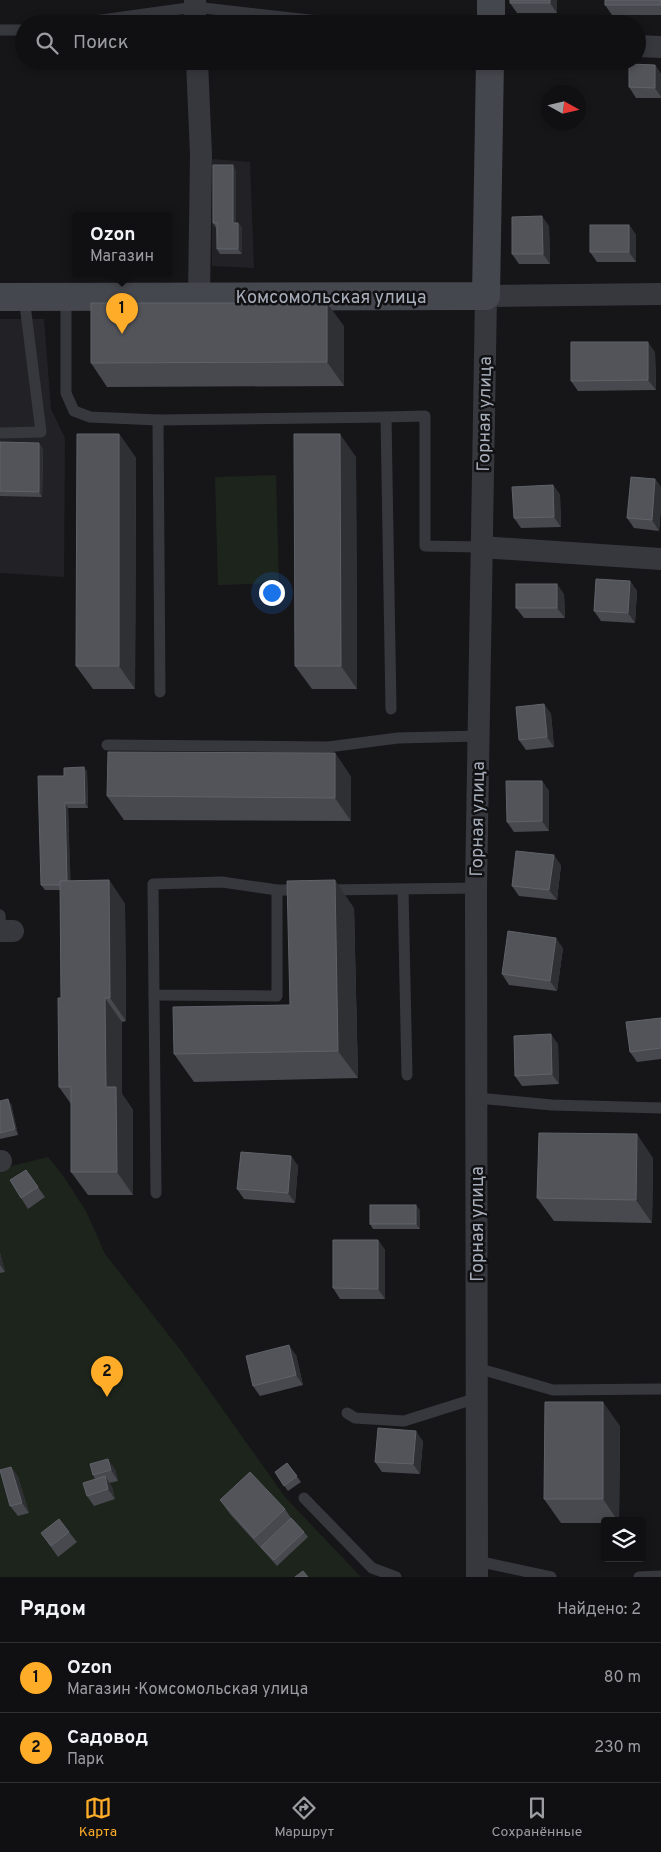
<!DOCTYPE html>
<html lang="ru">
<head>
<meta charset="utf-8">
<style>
  :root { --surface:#101013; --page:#1e1e21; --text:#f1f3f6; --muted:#9c9da0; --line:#303033; --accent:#ffac28 }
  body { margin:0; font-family:Overpass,sans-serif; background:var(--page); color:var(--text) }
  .controls { position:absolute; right:15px; bottom:15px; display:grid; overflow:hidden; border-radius:5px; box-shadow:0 2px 8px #0003 }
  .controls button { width:45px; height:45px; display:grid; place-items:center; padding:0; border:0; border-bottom:1px solid var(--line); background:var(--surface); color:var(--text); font:25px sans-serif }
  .compass { position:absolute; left:541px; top:85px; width:45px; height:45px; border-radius:50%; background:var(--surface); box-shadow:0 2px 8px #0003; rotate:98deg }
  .you { position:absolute; left:271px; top:592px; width:18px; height:18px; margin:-12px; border:4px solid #fff; border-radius:50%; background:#1a73e8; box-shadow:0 0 0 8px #1a73e833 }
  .badge { display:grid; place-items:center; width:32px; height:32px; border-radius:50%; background:var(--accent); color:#111; font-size:16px; font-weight:700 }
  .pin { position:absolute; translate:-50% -41px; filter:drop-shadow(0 1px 2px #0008) }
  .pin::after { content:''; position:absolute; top:26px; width:18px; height:15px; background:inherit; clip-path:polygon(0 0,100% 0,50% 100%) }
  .popup { position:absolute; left:72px; top:212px; width:100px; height:65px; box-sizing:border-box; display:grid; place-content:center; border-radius:5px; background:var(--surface); filter:drop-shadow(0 1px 4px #0005); font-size:16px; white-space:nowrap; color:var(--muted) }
  .popup b { font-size:19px; color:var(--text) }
  .popup::after { content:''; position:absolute; left:50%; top:100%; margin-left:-10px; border:10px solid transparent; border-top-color:var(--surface) }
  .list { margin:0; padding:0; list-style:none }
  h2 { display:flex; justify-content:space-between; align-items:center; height:65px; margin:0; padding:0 20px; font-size:21px }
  h2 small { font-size:16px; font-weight:400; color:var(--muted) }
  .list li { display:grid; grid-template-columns:32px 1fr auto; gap:15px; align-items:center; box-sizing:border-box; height:70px; padding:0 20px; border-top:1px solid var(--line) }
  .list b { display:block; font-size:19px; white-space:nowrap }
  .list p { margin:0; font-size:16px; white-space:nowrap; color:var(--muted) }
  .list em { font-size:16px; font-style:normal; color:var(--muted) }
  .icon { flex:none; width:28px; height:28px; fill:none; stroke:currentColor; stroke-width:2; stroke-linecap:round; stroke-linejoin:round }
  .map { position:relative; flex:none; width:661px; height:1577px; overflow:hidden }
  .search { position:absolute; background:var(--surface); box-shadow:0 2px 8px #0003; left:15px; right:15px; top:15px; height:55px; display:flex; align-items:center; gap:12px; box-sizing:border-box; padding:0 18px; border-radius:28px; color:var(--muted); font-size:19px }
  .sheet { height:205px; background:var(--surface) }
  nav { display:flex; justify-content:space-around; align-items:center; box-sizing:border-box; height:70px; border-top:1px solid var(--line); background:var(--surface); font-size:14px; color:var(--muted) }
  nav a { display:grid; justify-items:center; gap:2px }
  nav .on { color:var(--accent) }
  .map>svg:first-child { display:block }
  .built { fill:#222226 }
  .green { fill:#1c241c }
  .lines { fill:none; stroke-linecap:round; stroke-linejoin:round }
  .lane { stroke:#37383e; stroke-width:11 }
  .street { stroke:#37383e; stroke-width:22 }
  .secondary { stroke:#45474e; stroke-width:28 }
  .wall { fill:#47494e }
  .shaded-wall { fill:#2f3034 }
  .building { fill:#52545a; stroke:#5f6269 }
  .labels { text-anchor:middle; stroke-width:5; stroke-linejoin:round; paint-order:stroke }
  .street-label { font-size:18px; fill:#a7aeba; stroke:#111114 }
</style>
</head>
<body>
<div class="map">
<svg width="661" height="1577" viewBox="0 0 661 1577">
  <rect width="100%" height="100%" fill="#161619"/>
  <!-- built -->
  <g class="built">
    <path d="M212,159l38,3 4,106 -42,-2z"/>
    <path d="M0,319h44l7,90 14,29 -1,139 -64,-4z"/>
  </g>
  <!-- green -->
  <g class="green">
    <path d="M276,475l3,108 -61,2 -3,-108z"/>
    <path d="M48,1157l14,17 24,37 19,43 77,98 103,145 76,80h-361v-408z"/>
  </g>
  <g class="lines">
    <!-- lane -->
    <g class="lane">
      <path d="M73,24l122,-17 150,17"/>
      <path d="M0,30h24"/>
      <path d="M66,298v95l8,18 16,6 68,3 228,-3"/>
      <path d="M158,420l2,272"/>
      <path d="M0,433l41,-1 -17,-135"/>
      <path d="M391,709l-5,-292 39,-1v130l56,1"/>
      <path d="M107,745l221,2 70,-9 80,-2"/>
      <path d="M403,889l4,186"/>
      <path d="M277,890v106l-123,-1 -1,-111 69,-2 55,8h25"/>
      <path d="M326,890l150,-2"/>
      <path d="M0,915l1,16"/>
      <path d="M154,995l2,198"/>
      <path d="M477,1098l75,7 109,3"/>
      <path d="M477,1368l76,22 108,-1"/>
      <path d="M347,1413l8,5 49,3 73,-23"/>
      <path d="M304,1498l68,70 24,9"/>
      <path d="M477,1561l74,16"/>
      <path d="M639,1577l22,-1"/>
    </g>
    <!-- street -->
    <g class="street">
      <path d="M195,0v24"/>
      <path d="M637,46l24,1"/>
      <path d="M197,61l4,94 -2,142"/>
      <path d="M481,547l180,12"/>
      <path d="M0,931h13"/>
      <path d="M0,1161h1"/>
      <path d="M477,1577l-1,-689 10,-592 175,-2"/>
    </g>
    <!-- secondary -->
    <g class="secondary">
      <path d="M491,24v-24"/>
      <path d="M0,297l486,-1 4,-235"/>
    </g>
  </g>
  <!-- wall -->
  <g class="wall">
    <path d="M557,0v13h-40l-7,-10z"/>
    <path d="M661,0v15h-49l-7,-10z"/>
    <path d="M655,65l6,9v24h-25l-7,-11z"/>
    <path d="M236,171v52h2l4,5v26h-22l-3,-5 -1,-21 -3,-5z"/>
    <path d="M629,225l7,10v27h-39l-7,-10z"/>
    <path d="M549,226l1,38h-31l-7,-10z"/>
    <path d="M344,326v60l-237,1 -16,-24z"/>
    <path d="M655,352l1,38 -78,1 -7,-10z"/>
    <path d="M119,434l17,24 -1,231h-42l-17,-23z"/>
    <path d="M0,442l43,6 -1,49 -42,-1z"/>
    <path d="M356,457l1,232h-45l-17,-23z"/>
    <path d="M655,479l6,8v20l-2,24 -25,-3 -7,-10z"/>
    <path d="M553,485l7,10 1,32 -40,1 -7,-10z"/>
    <path d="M630,581l7,10 -2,32 -34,-2 -7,-10z"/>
    <path d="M564,594l1,24h-41l-8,-10z"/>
    <path d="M544,704l7,10 3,33 -28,3 -7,-10z"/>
    <path d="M335,753l16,24v44l-227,-1 -17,-24z"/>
    <path d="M84,767l3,5 1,36h-20l2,73 39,-1 16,24 1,117 -4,1v72l11,16v85h-45l-17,-23v-68l-12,-17 2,-89 -1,-108h-15l-4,-5 23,-109z"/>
    <path d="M542,781l7,10v40l-35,1 -7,-10z"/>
    <path d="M561,865l-4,35 -38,-4 -7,-10z"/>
    <path d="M354,908l4,170 -164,4 -20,-28 116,-49z"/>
    <path d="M563,948l-6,43 -48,-6 -7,-11z"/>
    <path d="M661,1018v41l-24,3 -7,-10z"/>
    <path d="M558,1044l1,40 -37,2 -7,-10z"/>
    <path d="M0,1101l11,3 7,31 -18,4z"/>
    <path d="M291,1156l7,10 -3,37 -51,-4 -7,-10z"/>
    <path d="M653,1158l-1,65 -98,-2 -17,-23z"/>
    <path d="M26,1170l19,27 -17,12 -7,-11z"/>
    <path d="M420,1210v19h-47l-3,-5z"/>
    <path d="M378,1240l7,10v49h-45l-7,-11z"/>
    <path d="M0,1253l5,19 -5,1z"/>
    <path d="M296,1355l7,30 -43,11 -7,-10z"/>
    <path d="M620,1426l-1,95h-14v2h-44l-17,-24z"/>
    <path d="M423,1441l-3,33 -38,-2 -7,-10z"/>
    <path d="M287,1463l14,19 -13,9 -13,-19z"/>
    <path d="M11,1467l7,10 11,36 -11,3 -8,-10z"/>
    <path d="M115,1469l3,12 -9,2 3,4 3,12 -21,7 -7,-10 8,-17 -2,-4z"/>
    <path d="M220,1500l65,9 6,9 13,14 4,5 -31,29 -47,-52z"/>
    <path d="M69,1532l8,10 -19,15 -17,-24z"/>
  </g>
  <!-- shaded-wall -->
  <g class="shaded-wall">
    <path d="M550,0h7v13l-7,-10z"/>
    <path d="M655,65l6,9v23l-6,-9z"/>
    <path d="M233,165l3,6v57l-3,-5z"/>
    <path d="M542,216l7,10 1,38 -7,-10z"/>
    <path d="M238,223l4,5v26l-4,-5z"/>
    <path d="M629,225l7,10v27l-7,-10z"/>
    <path d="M327,303l17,23v60l-17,-24z"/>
    <path d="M648,342l7,10 1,38 -8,-10z"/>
    <path d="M119,434l17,24 -1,231 -16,-23z"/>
    <path d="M340,434l16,23 1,232 -16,-23z"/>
    <path d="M39,443l4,5 -1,49 -3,-5z"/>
    <path d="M655,479l6,8v20l-2,24 -7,-11z"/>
    <path d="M553,485l7,10 1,32 -7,-10z"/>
    <path d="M630,581l7,10 -2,32 -7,-10z"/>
    <path d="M557,584l7,10 1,24 -8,-10z"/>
    <path d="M544,704l7,10 3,33 -7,-10z"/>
    <path d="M335,753l16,24v44l-16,-23z"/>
    <path d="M84,767l3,5 1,36 -3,-5z"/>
    <path d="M542,781l7,10v40l-7,-10z"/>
    <path d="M65,803l3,5 3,82 -4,-5z"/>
    <path d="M554,855l7,10 -4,35 -8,-10z"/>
    <path d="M109,880l16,24 1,117 -16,-23z"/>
    <path d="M335,880l19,28 4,170 -20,-27z"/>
    <path d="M556,938l7,10 -6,43 -7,-10z"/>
    <path d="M105,998l17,24v72l11,16v85l-16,-23 -11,-85z"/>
    <path d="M551,1034l7,10 1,40 -7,-10z"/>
    <path d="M8,1099l3,5 7,31 -3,-6z"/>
    <path d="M637,1134l16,24 -1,65 -16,-23z"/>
    <path d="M291,1156l7,10 -3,37 -7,-10z"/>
    <path d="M416,1205l4,5v19l-4,-5z"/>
    <path d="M378,1240l7,10v49l-7,-10z"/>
    <path d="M0,1253l5,19 -5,-7z"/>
    <path d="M289,1345l7,10 7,30 -7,-10z"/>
    <path d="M603,1402l17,24 -1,95h-1l-15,-22z"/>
    <path d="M416,1431l7,10 -3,33 -7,-10z"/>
    <path d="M108,1459l7,10 3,12 -7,-11z"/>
    <path d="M11,1467l7,10 11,36 -7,-10z"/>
    <path d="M105,1476l7,11 3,12 -7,-10z"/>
  </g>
  <!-- building -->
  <g class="building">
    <rect x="510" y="0" width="40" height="3"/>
    <rect x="605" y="0" width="56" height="5"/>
    <path d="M629,64l26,1v23l-26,-1z"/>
    <path d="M213,165h20v58h5v26h-21v-26h-4z"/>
    <path d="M542,216l1,38h-31v-37z"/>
    <rect x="590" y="225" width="39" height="27"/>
    <path d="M91,303h236v59l-236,1z"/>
    <path d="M571,342h77v38l-77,1z"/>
    <path d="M77,434h42v232h-43z"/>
    <path d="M294,434h46l1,232h-46z"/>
    <path d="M0,442l39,1v49l-39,-1z"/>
    <path d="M631,477l24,2 -3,41 -25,-2z"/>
    <path d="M553,485l1,32 -40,1 -2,-31z"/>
    <path d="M596,579l34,2 -2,32 -34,-2z"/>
    <rect x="516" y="584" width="41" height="24"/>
    <path d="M544,704l3,33 -28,3 -3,-33z"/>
    <path d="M108,752l227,1v45l-228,-2z"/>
    <path d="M84,767l1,36h-20l2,78h-7v4h-19l-3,-109h26v-8z"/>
    <path d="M506,781h36v40l-35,1z"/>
    <path d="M516,851l38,4 -5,35 -37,-4z"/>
    <path d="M109,880l1,118h-5l1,89h10l1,85h-46v-85h-12l-1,-89h3l-1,-117z"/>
    <path d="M335,880l3,171 -164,3 -1,-47 117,-2 -3,-124z"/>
    <path d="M508,931l48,7 -6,43 -48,-7z"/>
    <path d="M661,1018v30l-31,4 -4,-30z"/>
    <path d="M551,1034l1,40 -37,2 -1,-40z"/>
    <path d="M8,1099l7,30 -15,4v-32z"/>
    <path d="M539,1133l98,1 -1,66 -99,-2z"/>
    <path d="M241,1152l50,4 -3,37 -51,-4z"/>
    <path d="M26,1170l12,17 -17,11 -11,-18z"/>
    <rect x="370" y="1205" width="46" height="19"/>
    <path d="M333,1240h45v49l-45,-1z"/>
    <path d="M289,1345l7,30 -43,11 -7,-30z"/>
    <path d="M545,1402h58v97h-59z"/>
    <path d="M378,1428l38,3 -3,33 -38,-2z"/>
    <path d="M108,1459l3,11 -18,5 -3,-11z"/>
    <path d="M287,1463l10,13 -13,10 -9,-14z"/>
    <path d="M11,1467l11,36 -12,3 -10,-36z"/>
    <path d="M250,1472l35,37 -31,29 -34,-38z"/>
    <path d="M105,1476l3,13 -21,7 -4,-13z"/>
    <path d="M291,1518l13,14 -30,28 -13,-13z"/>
    <path d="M59,1519l10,13 -18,14 -10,-13z"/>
    <path d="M303,1571l5,6h-13z"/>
  </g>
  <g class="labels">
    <!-- street labels -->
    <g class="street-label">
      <text x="331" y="303">Комсомольская улица</text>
      <text transform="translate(484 414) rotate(-89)" y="6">Горная улица</text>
      <text transform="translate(477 819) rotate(-89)" y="6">Горная улица</text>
      <text transform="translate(477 1224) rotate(-90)" y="6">Горная улица</text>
    </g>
  </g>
</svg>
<div class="controls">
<button><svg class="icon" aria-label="layers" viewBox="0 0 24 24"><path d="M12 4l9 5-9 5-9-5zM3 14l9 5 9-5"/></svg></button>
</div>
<svg class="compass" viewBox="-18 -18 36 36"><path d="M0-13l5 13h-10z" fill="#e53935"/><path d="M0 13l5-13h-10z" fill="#9c9da0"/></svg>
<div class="you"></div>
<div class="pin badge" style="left:122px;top:334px">1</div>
<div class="popup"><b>Ozon</b>Магазин</div>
<div class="pin badge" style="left:107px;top:1397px">2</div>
<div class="search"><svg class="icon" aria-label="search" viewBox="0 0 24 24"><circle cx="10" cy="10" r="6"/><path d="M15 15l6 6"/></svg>Поиск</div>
</div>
<section class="sheet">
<h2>Рядом<small>Найдено: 2</small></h2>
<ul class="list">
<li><span class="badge">1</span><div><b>Ozon</b><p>Магазин · Комсомольская улица</p></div><em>80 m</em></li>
<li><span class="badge">2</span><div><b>Садовод</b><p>Парк</p></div><em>230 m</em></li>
</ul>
</section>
<nav>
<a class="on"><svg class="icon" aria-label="map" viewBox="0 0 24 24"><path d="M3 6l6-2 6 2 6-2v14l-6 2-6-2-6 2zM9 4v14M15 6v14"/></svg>Карта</a>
<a><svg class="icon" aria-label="directions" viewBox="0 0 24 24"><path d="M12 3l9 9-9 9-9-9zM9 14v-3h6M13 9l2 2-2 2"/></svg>Маршрут</a>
<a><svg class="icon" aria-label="saved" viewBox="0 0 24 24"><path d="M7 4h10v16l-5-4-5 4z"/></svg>Сохранённые</a>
</nav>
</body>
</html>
